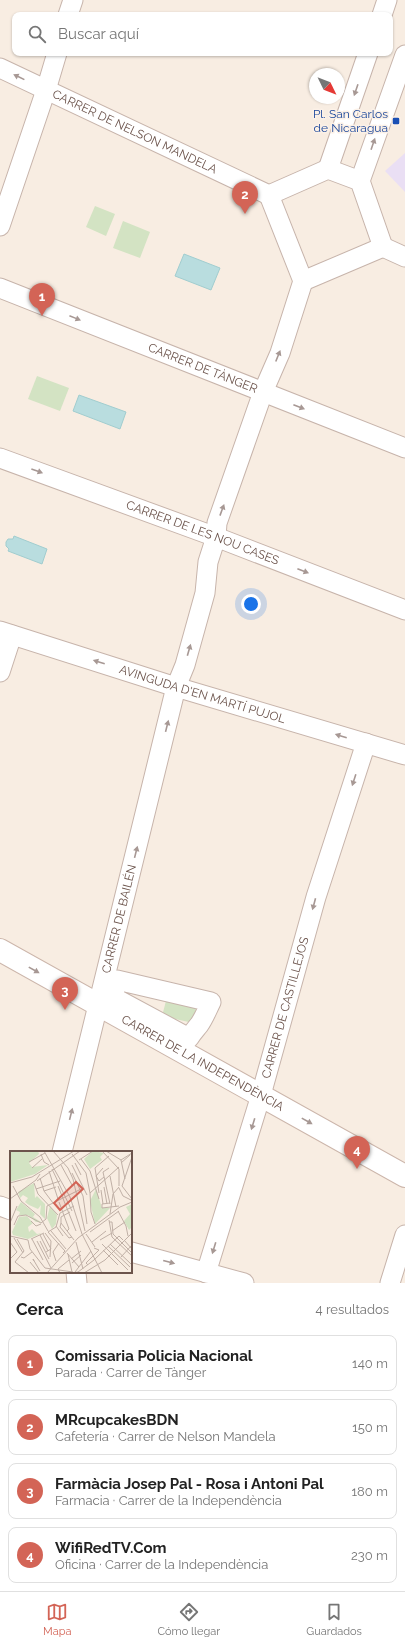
<!DOCTYPE html>
<html lang="es">
<head>
<meta charset="utf-8">
<style>
  :root { --surface:#fff; --page:#f6f6f6; --text:#222; --muted:#767676; --line:#e0e0e0; --accent:#d36456 }
  body { margin:0; font-family:Raleway,sans-serif; background:var(--page); color:var(--text) }
  .compass { position:absolute; left:309px; top:68px; width:36px; height:36px; border-radius:50%; background:var(--surface); box-shadow:0 1px 3px #0004; rotate:133deg }
  .you { position:absolute; left:251px; top:604px; width:14px; height:14px; margin:-10px; border:3px solid #fff; border-radius:50%; background:#1a73e8; box-shadow:0 0 0 6px #1a73e833 }
  .badge { display:grid; place-items:center; width:26px; height:26px; border-radius:50%; background:var(--accent); color:#fff; font-size:13px; font-weight:700 }
  .pin { position:absolute; translate:-50% -33px; filter:drop-shadow(0 1px 2px #0008) }
  .pin::after { content:''; position:absolute; top:21px; width:14px; height:12px; background:inherit; clip-path:polygon(0 0,100% 0,50% 100%) }
  .list { margin:0; padding:0; list-style:none }
  h2 { display:flex; justify-content:space-between; align-items:center; height:52px; margin:0; padding:0 16px; font-size:17px }
  h2 small { font-size:13px; font-weight:400; color:var(--muted) }
  .list li { display:grid; grid-template-columns:26px 1fr auto; gap:12px; align-items:center; box-sizing:border-box; height:56px; margin:0 8px 8px; padding:0 8px; border:1px solid var(--line); border-radius:8px }
  .list b { display:block; font-size:15px; white-space:nowrap }
  .list p { margin:0; font-size:13px; white-space:nowrap; color:var(--muted) }
  .list em { font-size:13px; font-style:normal; color:var(--muted) }
  .icon { flex:none; width:22px; height:22px; fill:none; stroke:currentColor; stroke-width:2; stroke-linecap:round; stroke-linejoin:round }
  .map { position:relative; flex:none; width:405px; height:1283px; overflow:hidden }
  .search { position:absolute; background:var(--surface); box-shadow:0 1px 3px #0004; left:12px; right:12px; top:12px; height:44px; display:flex; align-items:center; gap:10px; box-sizing:border-box; padding:0 14px; border-radius:8px; color:var(--muted); font-size:15px }
  .sheet { height:308px; background:var(--surface) }
  nav { display:flex; justify-content:space-around; align-items:center; box-sizing:border-box; height:56px; border-top:1px solid var(--line); background:var(--surface); font-size:11px; color:var(--muted) }
  nav a { display:grid; justify-items:center; gap:2px }
  nav .on { color:var(--accent) }
  .map>svg:first-child { display:block }
  .education { fill:#eadff4 }
  .green { fill:#d3e3c3 }
  .water { fill:#b9dddf; stroke:#a1cdcf }
  .lines { fill:none; stroke-linecap:round; stroke-linejoin:round }
  .street-casing { stroke:#c7b4ab; stroke-width:21 }
  .secondary-casing { stroke:#ccb6ab; stroke-width:24 }
  .street { stroke:#fff; stroke-width:19 }
  .secondary { stroke:#fff; stroke-width:22 }
  .oneway { fill:#a79894 }
  .transit-dot { fill:#1a4fb4; stroke:#fcf1e7; stroke-width:1.5 }
  .labels { text-anchor:middle; stroke-width:3; stroke-linejoin:round; paint-order:stroke }
  .transit-label { font-size:12px; fill:#164399; stroke:#fcf1e7; text-anchor:end }
  .street-label { font-size:12px; fill:#6c544c; stroke:#fcf1e7 }
  .inset-road { fill:none; stroke:#c0b0a6; stroke-width:1 }
  .view { fill:#d36456; fill-opacity:0.15; stroke:#d36456; stroke-width:2 }
  .inset-edge { fill:none; stroke:#6c544c; stroke-width:2 }
</style>
</head>
<body>
<div class="map">
<svg width="405" height="1283" viewBox="0 0 405 1283">
  <rect width="100%" height="100%" fill="#f8ede2"/>
  <!-- education -->
  <path class="education" d="M405,153v39l-20,-21z"/>
  <!-- green -->
  <g class="green">
    <path d="M95,206l20,8 -9,22 -20,-9z"/>
    <path d="M123,221l27,11 -10,26 -27,-10z"/>
    <path d="M37,376l32,12 -9,23 -32,-12z"/>
    <path d="M166,1001l30,7 -3,15 -31,-7z"/>
  </g>
  <!-- water -->
  <g class="water">
    <path d="M184,254l36,14 -9,22 -36,-14z"/>
    <path d="M79,395l47,17 -6,17 -47,-18z"/>
    <path d="M14,536l33,13 -5,15 -34,-13 1,-2 -3,-3v-4l2,-3h5z"/>
  </g>
  <g class="lines">
    <defs>
      <g id="street">
        <path d="M68,15l5,-15"/>
        <path d="M382,15l5,-15"/>
        <path id="s1" d="M0,68l269,127"/>
        <path d="M328,169l40,-116"/>
        <path d="M360,181l45,-126"/>
        <path d="M269,195l59,-26 32,12 23,66 -80,34"/>
        <path d="M269,195l34,86"/>
        <path d="M0,226l46,-136 11,-37"/>
        <path d="M383,247l22,10"/>
        <path id="s2" d="M0,288l405,160"/>
        <path id="s3" d="M0,458l216,79 189,73"/>
        <path id="s4" d="M0,631l176,56 229,68"/>
        <path d="M0,672l12,-37"/>
        <path d="M117,980l94,22c-4,8 -7,16 -12,23 -4,5 -7,8 -10,13l-76,-41z"/>
        <path id="s5" d="M62,1152l114,-465 9,-22 20,-72 3,-31 8,-25 1,-14 46,-131 17,-39 23,-72"/>
        <path d="M0,1206l11,4"/>
        <path d="M131,1252l113,31"/>
        <path d="M76,1272l1,11"/>
        <path id="s6" d="M206,1273l55,-178 55,-198 50,-154"/>
        <path d="M390,1283l15,-48"/>
      </g>
      <g id="secondary">
        <path id="s7" d="M0,950l405,226"/>
      </g>
    </defs>
    <!-- street casing -->
    <use href="#street" class="street-casing"/>
    <!-- secondary casing -->
    <use href="#secondary" class="secondary-casing"/>
    <!-- street -->
    <use href="#street" class="street"/>
    <!-- secondary -->
    <use href="#secondary" class="secondary"/>
  </g>
  <!-- one-way arrows -->
  <defs><path id="oneway-solid" d="M-6-.8H1V-3.2L6.5 0L1 3.2V.8H-6Z"/></defs>
  <g class="oneway">
    <use href="#oneway-solid" transform="translate(19 77) rotate(-154)"/>
    <use href="#oneway-solid" transform="translate(356 90) rotate(109)"/>
    <use href="#oneway-solid" transform="translate(373 144) rotate(-71)"/>
    <use href="#oneway-solid" transform="translate(75 318) rotate(22)"/>
    <use href="#oneway-solid" transform="translate(278 356) rotate(-68)"/>
    <use href="#oneway-solid" transform="translate(299 407) rotate(21)"/>
    <use href="#oneway-solid" transform="translate(37 471) rotate(20)"/>
    <use href="#oneway-solid" transform="translate(222 510) rotate(-70)"/>
    <use href="#oneway-solid" transform="translate(303 571) rotate(21)"/>
    <use href="#oneway-solid" transform="translate(189 650) rotate(-74)"/>
    <use href="#oneway-solid" transform="translate(99 662) rotate(-163)"/>
    <use href="#oneway-solid" transform="translate(167 726) rotate(-76)"/>
    <use href="#oneway-solid" transform="translate(341 736) rotate(-163)"/>
    <use href="#oneway-solid" transform="translate(354 780) rotate(108)"/>
    <use href="#oneway-solid" transform="translate(136 852) rotate(-76)"/>
    <use href="#oneway-solid" transform="translate(314 904) rotate(105)"/>
    <use href="#oneway-solid" transform="translate(34 970) rotate(29)"/>
    <use href="#oneway-solid" transform="translate(71 1114) rotate(-76)"/>
    <use href="#oneway-solid" transform="translate(307 1121) rotate(29)"/>
    <use href="#oneway-solid" transform="translate(253 1124) rotate(107)"/>
    <use href="#oneway-solid" transform="translate(214 1248) rotate(107)"/>
    <use href="#oneway-solid" transform="translate(169 1262) rotate(15)"/>
  </g>
  <!-- markers -->
  <rect class="transit-dot" x="392" y="117" width="8" height="8" rx="2"/>
  <g class="labels">
    <!-- transit labels -->
    <g class="transit-label">
      <text x="388" y="118">Pl. San Carlos<tspan x="388" dy="14">de Nicaragua</tspan></text>
    </g>
    <!-- street labels -->
    <g class="street-label">
      <text dy="4" stroke="none"><textPath href="#s1" startOffset="149">CARRER DE NELSON MANDELA</textPath></text>
      <text dy="4" stroke="none"><textPath href="#s2" startOffset="218">CARRER DE TÀNGER</textPath></text>
      <text dy="4" stroke="none"><textPath href="#s3" startOffset="216">CARRER DE LES NOU CASES</textPath></text>
      <text dy="4" stroke="none"><textPath href="#s4" startOffset="212">AVINGUDA D'EN MARTÍ PUJOL</textPath></text>
      <text dy="4" stroke="none"><textPath href="#s5" startOffset="240">CARRER DE BAILÉN</textPath></text>
      <text dy="4" stroke="none"><textPath href="#s6" startOffset="277">CARRER DE CASTILLEJOS</textPath></text>
      <text dy="4" stroke="none"><textPath href="#s7" startOffset="232">CARRER DE LA INDEPENDÈNCIA</textPath></text>
    </g>
  </g>
  <!-- overview -->
  <g transform="translate(10 1151)">
    <rect width="122" height="122" fill="#f8ede2"/>
    <path d="M0,0h28l1,3 -10,9 3,4 16,-2 -13,9 -25,8zM83,0l11,2 -4,4 2,3 -12,9 -6,-10zM24,32l1,15 2,-2 8,8v15l-5,-5 1,-9 -3,4 -9,-4 -4,-3 3,-4 -5,-3 -3,3 -2,-6zM86,38l6,19h8l-15,16 -5,-23zM11,51l14,12 -2,3 8,5h-5l-8,-7h-9l1,-3 -4,-2zM122,53v23l-3,3 -5,-9 6,-7 -4,-7zM40,55l7,9 -1,9 -4,5 -5,-11zM17,65l6,7 -5,4 1,5 3,-3 5,5 5,-1 -14,6 -15,-4 -1,-3 7,-15z" fill="#d3e3c3"/>
    <path class="inset-road" d="M34,0l26,46 12,37 20,39M43,0l15,17 5,11 12,52M92,0l17,18v17M96,0l15,9 4,19M31,3l3,8 5,3M62,3l14,19 4,20M122,6l-10,29 10,13M71,8l9,12 9,28M69,9l14,-9M111,9l11,-7M19,11l16,-9M65,12l6,12M111,12l9,-8M51,14l11,20M62,14l15,30M22,17l10,-9M85,17l4,25M85,17l14,-12M93,17l-7,8 3,5 5,-4M99,17l-6,4 7,32M42,18l20,42M39,20l9,28M62,22l11,23 4,28M100,25l6,31M30,27l4,13 9,12M27,30l43,-30M0,32l22,-6 42,-26M24,32l4,11 20,21M3,35l8,15 19,16 8,14M48,35l18,45M94,36l3,17M109,37l4,8 8,4M26,38l24,-8M91,39l2,14M34,40l12,-4M0,48l26,-19 4,-6M49,51l10,27 -2,2M100,52l-8,1v4l17,-2M108,60l8,15 2,10M60,61l-9,5v6l13,17M81,61l-1,-19 29,-26M81,61l4,12M100,63l3,-20 6,-7M99,69l3,17 20,19M21,70l5,5 5,-2M99,71h3l1,12 19,19M0,72l7,-17M51,72l-1,4 9,11 3,-1M4,74l4,-9 8,-1 15,8 5,-4 1,-13 34,-17M46,75l7,10M41,80l15,18M102,80l13,-9M38,81l8,-5 4,-14 14,-7M38,81l17,19 -2,2M80,81l29,-21M35,82l6,8 -1,16M33,83l8,15 -5,3M76,83l9,13M30,84l8,16M0,85l18,4 2,9 15,19 28,4M4,87l9,15M7,88l7,12 -9,11 14,11M21,88l13,-6M22,88l11,21M90,89l12,-7M114,89l8,9M27,90l14,27M30,90l9,18M0,91l7,10 -7,7M66,91l7,27M82,91l14,-11M92,93l26,26M100,93l21,20M98,95l22,21M93,99l15,15M57,102l12,14M58,103l4,18M11,106l3,1 8,-6M111,106l11,-12M61,108l10,-8M24,110l-1,-2 7,12M46,110l-3,-9 6,-9M20,111l9,11M62,112l9,-8M78,114l-2,-2 13,-13 -5,-2M65,121l16,-21M37,122l31,-35 42,-31 12,-5M50,122l-2,-4 11,-9M62,122l6,-1 16,-12 25,-24 4,4M74,122l21,-13 27,-27"/>
    <path class="view" d="M66,31l7,7 -23,21 -6,-7z"/>
    <rect width="122" height="122" class="inset-edge"/>
  </g>
</svg>
<svg class="compass" viewBox="-18 -18 36 36"><path d="M0-13l5 13h-10z" fill="#e53935"/><path d="M0 13l5-13h-10z" fill="#767676"/></svg>
<div class="you"></div>
<div class="pin badge" style="left:42px;top:316px">1</div>
<div class="pin badge" style="left:245px;top:214px">2</div>
<div class="pin badge" style="left:65px;top:1010px">3</div>
<div class="pin badge" style="left:357px;top:1169px">4</div>
<div class="search"><svg class="icon" aria-label="search" viewBox="0 0 24 24"><circle cx="10" cy="10" r="6"/><path d="M15 15l6 6"/></svg>Buscar aquí</div>
</div>
<section class="sheet">
<h2>Cerca<small>4 resultados</small></h2>
<ul class="list">
<li><span class="badge">1</span><div><b>Comissaria Policia Nacional</b><p>Parada · Carrer de Tànger</p></div><em>140 m</em></li>
<li><span class="badge">2</span><div><b>MRcupcakesBDN</b><p>Cafetería · Carrer de Nelson Mandela</p></div><em>150 m</em></li>
<li><span class="badge">3</span><div><b>Farmàcia Josep Pal - Rosa i Antoni Pal</b><p>Farmacia · Carrer de la Independència</p></div><em>180 m</em></li>
<li><span class="badge">4</span><div><b>WifiRedTV.Com</b><p>Oficina · Carrer de la Independència</p></div><em>230 m</em></li>
</ul>
</section>
<nav>
<a class="on"><svg class="icon" aria-label="map" viewBox="0 0 24 24"><path d="M3 6l6-2 6 2 6-2v14l-6 2-6-2-6 2zM9 4v14M15 6v14"/></svg>Mapa</a>
<a><svg class="icon" aria-label="directions" viewBox="0 0 24 24"><path d="M12 3l9 9-9 9-9-9zM9 14v-3h6M13 9l2 2-2 2"/></svg>Cómo llegar</a>
<a><svg class="icon" aria-label="saved" viewBox="0 0 24 24"><path d="M7 4h10v16l-5-4-5 4z"/></svg>Guardados</a>
</nav>
</body>
</html>
